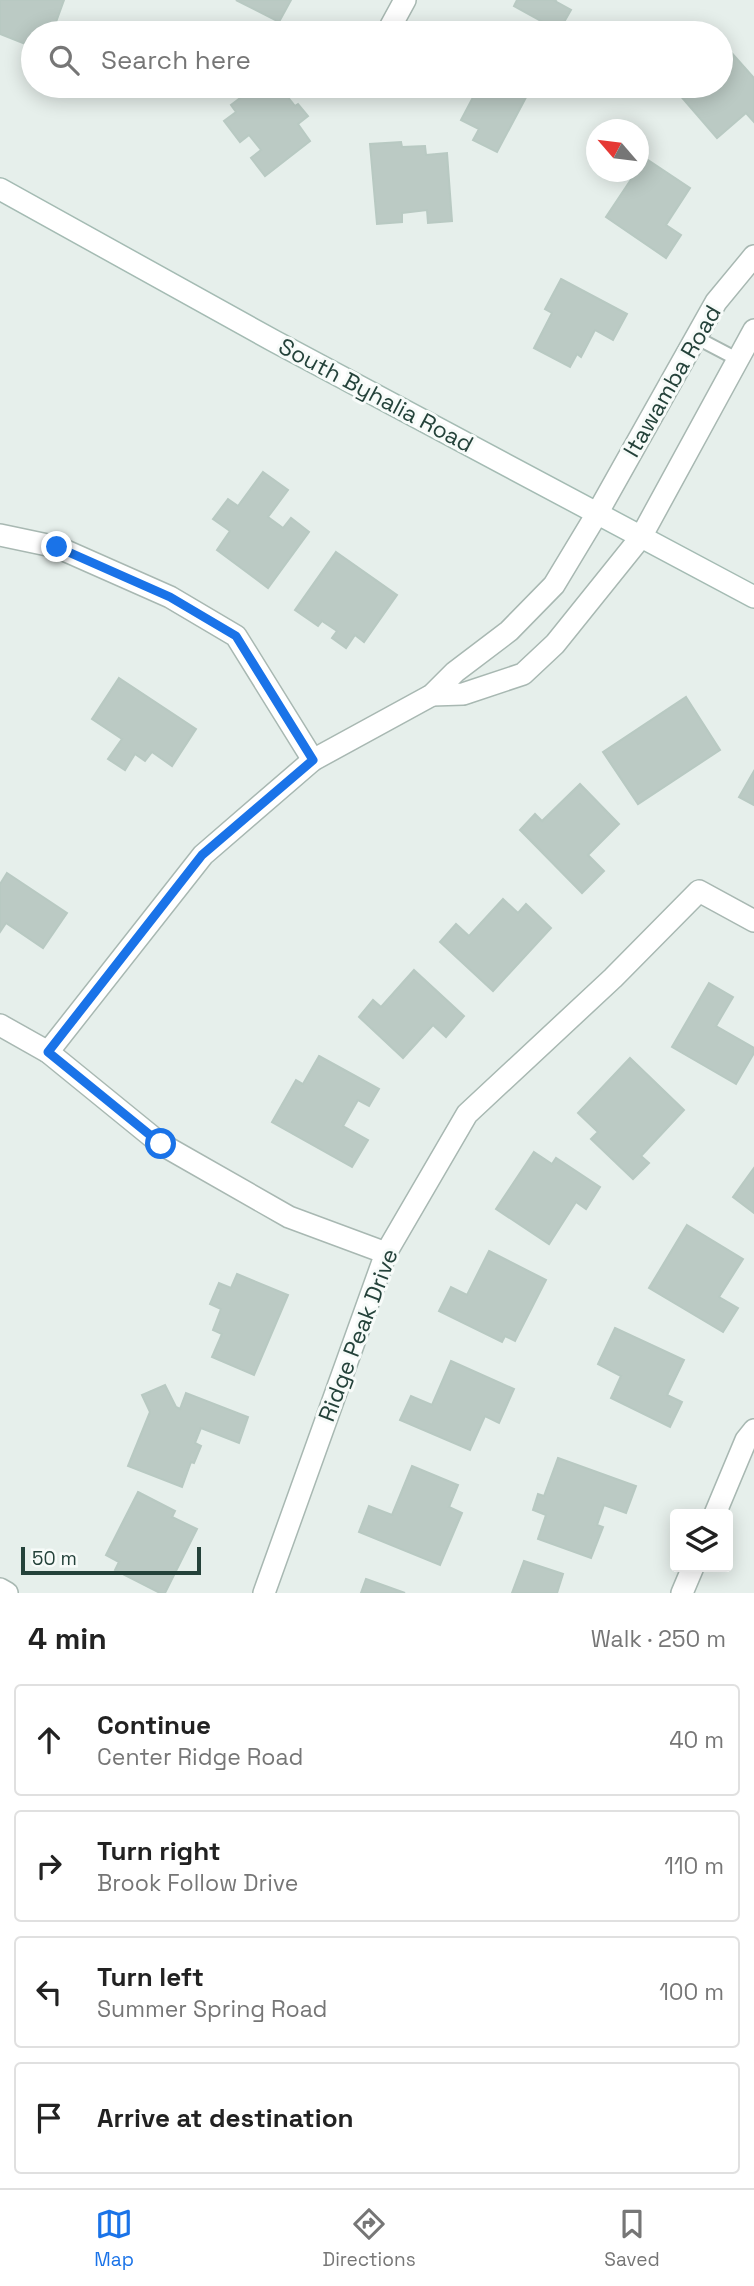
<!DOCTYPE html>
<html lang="en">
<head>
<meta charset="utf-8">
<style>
  :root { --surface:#fff; --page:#f2f2f2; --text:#222; --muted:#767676; --line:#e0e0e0; --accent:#1a73e8 }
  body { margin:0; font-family:"Space Grotesk",sans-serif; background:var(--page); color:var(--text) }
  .controls { position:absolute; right:21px; bottom:21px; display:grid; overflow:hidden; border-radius:7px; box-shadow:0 4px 18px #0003 }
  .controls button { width:63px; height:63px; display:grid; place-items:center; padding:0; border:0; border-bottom:2px solid var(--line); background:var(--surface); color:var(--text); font:35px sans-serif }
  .compass { position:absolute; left:586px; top:119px; width:63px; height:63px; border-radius:50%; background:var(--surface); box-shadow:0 4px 18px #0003; rotate:298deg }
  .scale { position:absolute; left:21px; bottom:18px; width:180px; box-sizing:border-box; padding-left:7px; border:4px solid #24423a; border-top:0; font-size:19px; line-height:24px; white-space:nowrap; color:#24423a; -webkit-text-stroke:5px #f7fbf9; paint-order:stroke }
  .stop { position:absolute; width:21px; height:21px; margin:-16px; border:5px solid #1a73e8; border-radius:50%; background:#fff }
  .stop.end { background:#1a73e8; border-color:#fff; box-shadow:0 2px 7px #0008 }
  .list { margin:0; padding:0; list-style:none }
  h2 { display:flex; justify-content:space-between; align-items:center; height:91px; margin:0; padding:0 28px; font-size:30px }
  h2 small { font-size:23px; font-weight:400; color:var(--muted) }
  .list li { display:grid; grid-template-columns:46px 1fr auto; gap:21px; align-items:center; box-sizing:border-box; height:112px; margin:0 14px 14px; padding:0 14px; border:2px solid var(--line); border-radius:7px }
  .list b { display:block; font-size:26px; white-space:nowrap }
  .list p { margin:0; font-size:23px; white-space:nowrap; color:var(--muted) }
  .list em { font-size:23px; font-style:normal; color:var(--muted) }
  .icon { flex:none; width:38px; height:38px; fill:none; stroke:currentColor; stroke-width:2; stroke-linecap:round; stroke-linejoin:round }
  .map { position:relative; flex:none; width:754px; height:1593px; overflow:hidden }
  .search { position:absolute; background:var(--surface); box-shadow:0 4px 18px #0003; left:21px; right:21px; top:21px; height:77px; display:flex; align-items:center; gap:18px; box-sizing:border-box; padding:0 24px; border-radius:38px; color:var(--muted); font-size:26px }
  .sheet { height:595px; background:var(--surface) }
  nav { display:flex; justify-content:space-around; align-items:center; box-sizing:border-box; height:98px; border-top:2px solid var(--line); background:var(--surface); font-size:19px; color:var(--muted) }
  nav a { display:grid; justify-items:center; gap:4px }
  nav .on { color:var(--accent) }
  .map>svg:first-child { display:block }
  .building { fill:#bbcac4; stroke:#b8c9c2; stroke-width:2 }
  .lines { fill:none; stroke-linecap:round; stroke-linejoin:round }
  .lane-casing { stroke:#a8b8b2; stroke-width:16 }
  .street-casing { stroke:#a8b8b2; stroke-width:24 }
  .secondary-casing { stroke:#a4bbb3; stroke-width:24 }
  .lane { stroke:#fff; stroke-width:12 }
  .street { stroke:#fff; stroke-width:21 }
  .secondary { stroke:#fff; stroke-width:21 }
  .route { stroke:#1a73e8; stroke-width:9 }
  .labels { text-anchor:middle; stroke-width:6; stroke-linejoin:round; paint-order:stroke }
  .street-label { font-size:23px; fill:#24423a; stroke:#f7fbf9 }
</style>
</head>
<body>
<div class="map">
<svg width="754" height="1593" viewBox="0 0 754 1593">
  <rect width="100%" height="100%" fill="#e6efeb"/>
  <!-- building -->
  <g class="building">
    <path d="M0,0h64l-12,33h-19v14l-33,-13z"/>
    <path d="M236,0h55l-12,22z"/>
    <path d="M517,0h39l-1,1 16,9 -12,21 -45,-25z"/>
    <path d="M729,50l25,28v44l-8,-9 -29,25 -38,-44 9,-8h12l4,5 6,-5h11v-28z"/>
    <path d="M256,86h23l16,20 3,-2 10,12 -10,8 12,17 -45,35 -14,-18 10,-8 -12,-15 -9,7 -16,-21 12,-9 -5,-7z"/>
    <path d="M479,86h53l-35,66 -24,-12 6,-11 -18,-9z"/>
    <path d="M401,142l1,5 23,-1 1,9 21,-2 5,68 -24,2 -1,-13 -25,3v9l-25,2 -7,-80z"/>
    <path d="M645,158l45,30 -24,37 15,10 -15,23 -60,-41 30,-45h2z"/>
    <path d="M561,279l66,35 -14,26 -18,-10 -14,27 -4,-3 -7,13 -36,-19 18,-35 -7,-4z"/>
    <path d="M263,472l25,18 -20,27 15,11 8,-10 18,14 -41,56 -51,-38 13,-19 -17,-12 15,-20 10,7z"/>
    <path d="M336,552l61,43 -33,47 -9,-7 -9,13 -14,-10 5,-7 -15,-10 -4,5 -23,-16z"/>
    <path d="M119,678l77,51 -24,37 -20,-14 -7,9 -10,-7 -10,16 -17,-11 14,-20 -30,-20z"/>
    <path d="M686,697l34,53 -82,54 -35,-52z"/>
    <path d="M754,771v34l-15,-8z"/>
    <path d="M580,784l39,40 -31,31 16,16 -22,22 -62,-63 15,-16 7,7z"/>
    <path d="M7,873l60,40 -24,35 -37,-25 -6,9v-48z"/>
    <path d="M503,899l15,14 8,-9 25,24 -58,63 -53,-49 16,-18 13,12z"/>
    <path d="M414,970l50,46 -18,21 -13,-12 -30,33 -44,-41 14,-17 8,7z"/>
    <path d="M709,983l24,14 -17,29 38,22v5l-18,31 -64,-37z"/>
    <path d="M319,1056l60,33 -10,17 -11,-6 -15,26 25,14 -16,27 -80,-45 24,-42 7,4z"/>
    <path d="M630,1058l54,52 -43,46 8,7 -16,16 -42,-40 7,-7 -20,-19z"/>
    <path d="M534,1152l18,12 4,-6 44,29 -14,22 -10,-7 -27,42 -53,-35z"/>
    <path d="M754,1168v45l-21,-16z"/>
    <path d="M687,1225l56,34 -24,38 19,11 -15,24 -74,-44z"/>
    <path d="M489,1251l57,29 -31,61 -10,-5 -3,6 -63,-31 12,-24 16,8z"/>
    <path d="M237,1274l51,21 -34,80 -42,-18 10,-23 -9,-4 8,-21 -11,-5 9,-21 12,5z"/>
    <path d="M615,1328l69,32 -17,35 15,7 -12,25 -59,-29 10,-22 -23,-12z"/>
    <path d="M451,1361l63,28 -15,34 -14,-7 -15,34 -70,-30 11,-24 21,9z"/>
    <path d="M165,1385l11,22 4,2 6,-16 62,24 -9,26 -38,-15 -6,15 6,3 -7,17 -3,-1 -9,25 -54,-21 22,-54 -8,-17z"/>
    <path d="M558,1458l78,28 -10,27 -22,-8 -7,20 6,2 -12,31 -53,-19 8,-24 -13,-5 5,-16 6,2z"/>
    <path d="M412,1466l46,19 -9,22 13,6 -22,52 -81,-33 10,-26 23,9z"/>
    <path d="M138,1492l37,19 -3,6 25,12 -32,64h-5l-45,-23 4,-8 -13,-7z"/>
    <path d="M524,1561l39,13 -6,19h-45z"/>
    <path d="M366,1579l39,14h-44z"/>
  </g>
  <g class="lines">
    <defs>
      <path id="lane" d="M695,337l42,22"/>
      <g id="street">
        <path d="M387,33l18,-33"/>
        <path d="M0,535l57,12 113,50 66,39 77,124"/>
        <path d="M432,695l31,-1 60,-20 32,-30 86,-107 113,-207"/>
        <path d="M0,1025l48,27 113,92 128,73 97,36"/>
        <path d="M48,1052l155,-197 110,-95 119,-65 23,-23 54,-41 45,-46 44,-73 118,-210 38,-46"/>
        <path d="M715,1514l31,-74 8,-10"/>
        <path d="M0,1589l7,4"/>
        <path d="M264,1593l122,-340 81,-139 146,-136 86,-87 55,30"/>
        <path d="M682,1593l11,-26"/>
      </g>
      <path id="secondary" d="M0,189l274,152 480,256"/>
    </defs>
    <!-- lane casing -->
    <use href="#lane" class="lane-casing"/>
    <!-- street casing -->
    <use href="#street" class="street-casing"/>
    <!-- secondary casing -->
    <use href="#secondary" class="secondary-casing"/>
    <!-- lane -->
    <use href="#lane" class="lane"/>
    <!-- street -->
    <use href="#street" class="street"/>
    <!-- secondary -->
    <use href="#secondary" class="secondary"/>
  </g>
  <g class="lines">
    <!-- route -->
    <path class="route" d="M57,547l113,50 66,39 77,124 -111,95 -154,197 113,92"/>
  </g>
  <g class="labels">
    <!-- street labels -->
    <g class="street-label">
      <text transform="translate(672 381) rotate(-60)" y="8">Itawamba Road</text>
      <text transform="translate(376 395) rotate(28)" y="8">South Byhalia Road</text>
      <text transform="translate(358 1335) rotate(-69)" y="8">Ridge Peak Drive</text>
    </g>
  </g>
</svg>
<div class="controls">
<button><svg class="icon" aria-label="layers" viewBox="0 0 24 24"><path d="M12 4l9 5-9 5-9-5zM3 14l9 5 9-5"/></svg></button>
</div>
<svg class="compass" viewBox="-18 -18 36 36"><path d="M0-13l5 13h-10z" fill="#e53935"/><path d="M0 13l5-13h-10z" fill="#767676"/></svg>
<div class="scale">50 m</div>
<div class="stop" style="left:161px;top:1144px"></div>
<div class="stop end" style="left:57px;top:547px"></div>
<div class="search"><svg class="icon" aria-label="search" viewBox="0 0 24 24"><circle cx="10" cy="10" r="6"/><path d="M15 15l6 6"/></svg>Search here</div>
</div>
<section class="sheet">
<h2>4 min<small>Walk · 250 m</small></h2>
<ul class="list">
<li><svg class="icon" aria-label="ahead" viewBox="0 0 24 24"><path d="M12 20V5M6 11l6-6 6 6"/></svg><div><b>Continue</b><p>Center Ridge Road</p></div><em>40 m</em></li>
<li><svg class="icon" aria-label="right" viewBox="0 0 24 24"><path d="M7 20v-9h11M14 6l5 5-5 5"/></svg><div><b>Turn right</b><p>Brook Follow Drive</p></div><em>110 m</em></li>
<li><svg class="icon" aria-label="left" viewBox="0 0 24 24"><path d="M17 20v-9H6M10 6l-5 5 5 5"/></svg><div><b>Turn left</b><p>Summer Spring Road</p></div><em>100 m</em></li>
<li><svg class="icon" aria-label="arrive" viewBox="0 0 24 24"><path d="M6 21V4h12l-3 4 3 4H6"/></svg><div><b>Arrive at destination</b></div></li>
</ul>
</section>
<nav>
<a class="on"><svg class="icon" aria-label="map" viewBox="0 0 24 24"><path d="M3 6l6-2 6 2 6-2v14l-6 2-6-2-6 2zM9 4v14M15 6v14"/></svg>Map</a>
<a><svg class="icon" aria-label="directions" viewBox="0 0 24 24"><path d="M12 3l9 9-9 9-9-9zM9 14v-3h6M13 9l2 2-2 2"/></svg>Directions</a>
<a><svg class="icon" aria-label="saved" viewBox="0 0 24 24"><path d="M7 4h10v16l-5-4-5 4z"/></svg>Saved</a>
</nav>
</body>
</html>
